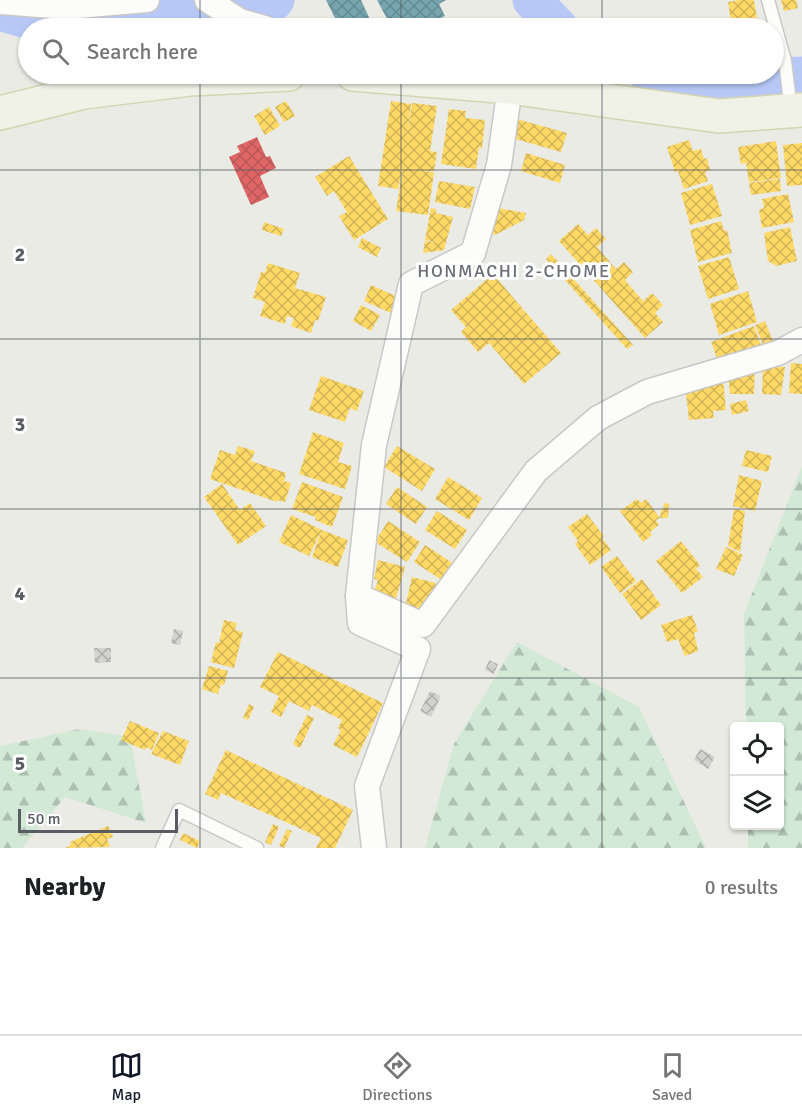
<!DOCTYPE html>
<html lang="en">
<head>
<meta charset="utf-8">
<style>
  :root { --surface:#fff; --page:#f2f2f2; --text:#202124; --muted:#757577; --line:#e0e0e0; --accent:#111827 }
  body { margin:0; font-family:Signika,sans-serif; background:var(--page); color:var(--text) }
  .controls { position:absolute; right:18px; bottom:18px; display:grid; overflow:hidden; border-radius:6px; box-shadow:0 2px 4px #0004 }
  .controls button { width:54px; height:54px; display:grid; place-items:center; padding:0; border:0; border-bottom:2px solid var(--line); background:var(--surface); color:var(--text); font:30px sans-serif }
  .scale { position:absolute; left:18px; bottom:15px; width:160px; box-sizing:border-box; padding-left:6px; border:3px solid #5a5c64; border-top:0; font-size:16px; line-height:21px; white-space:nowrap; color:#5a5c64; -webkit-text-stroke:4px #fff; paint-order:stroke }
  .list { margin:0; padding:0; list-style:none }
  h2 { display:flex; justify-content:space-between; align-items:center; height:78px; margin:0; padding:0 24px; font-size:26px }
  h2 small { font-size:20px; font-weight:400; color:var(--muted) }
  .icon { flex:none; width:33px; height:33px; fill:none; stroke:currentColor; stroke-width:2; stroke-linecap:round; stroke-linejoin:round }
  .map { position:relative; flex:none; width:802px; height:848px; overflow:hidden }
  .search { position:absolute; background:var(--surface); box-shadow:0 2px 4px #0004; left:18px; right:18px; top:18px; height:66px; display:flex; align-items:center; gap:15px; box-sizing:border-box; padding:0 21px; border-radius:33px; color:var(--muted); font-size:22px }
  .sheet { height:186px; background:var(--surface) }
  nav { display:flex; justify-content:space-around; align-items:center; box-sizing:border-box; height:84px; border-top:2px solid var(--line); background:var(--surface); font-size:16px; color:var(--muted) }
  nav a { display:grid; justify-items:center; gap:3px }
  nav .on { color:var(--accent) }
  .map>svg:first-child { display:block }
  .forest { fill:url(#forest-firs) }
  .homes { fill:url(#homes-cross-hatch) }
  .shops { fill:url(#shops-cross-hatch) }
  .public { fill:url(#public-cross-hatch) }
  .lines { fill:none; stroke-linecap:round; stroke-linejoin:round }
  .river { stroke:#b7c8f7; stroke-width:39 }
  .building { fill:url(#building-cross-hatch) }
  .service-casing { stroke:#c8c8c8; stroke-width:15 }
  .minor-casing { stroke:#c8c8c8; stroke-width:27 }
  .primary-casing { stroke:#d4d4b1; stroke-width:36 }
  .service { stroke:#fcfcfb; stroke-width:12 }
  .minor { stroke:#fcfcfb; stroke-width:24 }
  .primary { stroke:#f1f2e7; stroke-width:33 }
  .grid { fill:none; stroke:#5a5c64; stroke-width:1.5; stroke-opacity:0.55 }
  .labels { text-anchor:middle; stroke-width:6; stroke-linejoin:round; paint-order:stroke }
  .neighbourhood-label { font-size:18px; letter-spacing:1.5px; fill:#6b6d76; stroke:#fff }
  .grid-label { font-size:20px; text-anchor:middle; font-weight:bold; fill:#5a5c64; stroke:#fff; stroke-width:6; stroke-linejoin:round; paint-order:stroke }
</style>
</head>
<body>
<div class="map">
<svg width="802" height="848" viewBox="0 0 802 848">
  <defs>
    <pattern id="forest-firs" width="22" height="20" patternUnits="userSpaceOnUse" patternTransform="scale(1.5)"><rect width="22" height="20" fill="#d2e9d6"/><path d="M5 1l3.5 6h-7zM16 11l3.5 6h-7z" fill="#adc0b1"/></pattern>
    <pattern id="homes-cross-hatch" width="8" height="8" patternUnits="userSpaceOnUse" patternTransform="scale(1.5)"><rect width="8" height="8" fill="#ffd966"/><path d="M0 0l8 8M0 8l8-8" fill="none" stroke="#d1b358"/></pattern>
    <pattern id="shops-cross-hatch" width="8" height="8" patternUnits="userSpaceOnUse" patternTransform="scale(1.5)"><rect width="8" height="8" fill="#e06666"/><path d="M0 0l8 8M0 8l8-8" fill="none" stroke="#b95758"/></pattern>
    <pattern id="public-cross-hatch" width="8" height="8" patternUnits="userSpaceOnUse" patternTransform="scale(1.5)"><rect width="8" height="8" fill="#76a5af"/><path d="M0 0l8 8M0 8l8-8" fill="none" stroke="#648a92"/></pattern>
    <pattern id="building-cross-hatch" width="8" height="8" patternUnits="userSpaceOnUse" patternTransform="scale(1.5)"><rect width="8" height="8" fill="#d2d2ce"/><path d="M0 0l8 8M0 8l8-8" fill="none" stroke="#adaeab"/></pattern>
  </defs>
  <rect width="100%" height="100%" fill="#ebebe5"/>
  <!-- forest -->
  <g class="forest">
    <path d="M802,466v382h-54v-22h32v-100h-34l-2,-112z"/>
    <path d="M517,642l122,65 67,141h-281l29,-104z"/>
    <path d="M79,729l51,8 16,86 -81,-26 -43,51h-22v-102z"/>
  </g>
  <!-- homes -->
  <g class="homes">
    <path d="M739,0h15l3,18h-4l1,10h-22l-4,-26z"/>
    <path d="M781,0h15l2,8 -14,3z"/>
    <path d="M286,101l9,15 -11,6 -9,-15z"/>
    <path d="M391,101l20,3 -4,33 5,-34 25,3 -7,45 7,1 -3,19h-11l11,1 -6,43 -32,-4 7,-44 -5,22 -20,-3z"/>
    <path d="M269,107l11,19 -15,9 -11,-19z"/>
    <path d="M449,109l17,2 -1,7 20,2 -3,28 -3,-1 -3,22 -35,-5z"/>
    <path d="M517,119l50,14 -6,19 -49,-14z"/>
    <path d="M689,140l4,11 8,-2 3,10 3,-1 3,12 -5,2 3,9 -24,8 -6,-18 -3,1 -8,-25z"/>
    <path d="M776,141l5,37 -32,4 -3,-19 -5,1 -3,-17z"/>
    <path d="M802,143v42l-15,1 -4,-41z"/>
    <path d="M526,153l39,12 -5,18 -39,-12z"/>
    <path d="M349,156l39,63 -34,21 -15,-24 8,-4 -13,-21 -7,5 -12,-19z"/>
    <path d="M780,179l1,12 -30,4 -2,-12z"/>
    <path d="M439,181l36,6 -5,22 -35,-7z"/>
    <path d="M712,184l10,32 -32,9 -9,-32z"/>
    <path d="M788,194l6,28 -32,6 -3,-18 5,-2 -2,-9z"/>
    <path d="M431,208l5,1v4l17,4 -9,33 -21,3 2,-12 15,2 -15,-3z"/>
    <path d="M498,208l28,5 -2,7 -29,15 -4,-2z"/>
    <path d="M721,221l3,10 3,-1 5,23 -34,9 -8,-32z"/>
    <path d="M264,222l20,7 -3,7 -19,-6z"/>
    <path d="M578,224l10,11 8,-7 10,11 -9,8 19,22 8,-7 9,10 -8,8 18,21 9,-8 11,12 -8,8 8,9 -18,16 -86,-97z"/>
    <path d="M790,227l7,34 -21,5 -8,-5 -4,-28z"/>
    <path d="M362,238l19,10 -4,9 -19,-10z"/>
    <path d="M551,254l82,91 -6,4 -81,-90z"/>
    <path d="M729,257l10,32 -31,10 -10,-33z"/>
    <path d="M268,263l32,10 -5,15 31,9 -8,24 -3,-1 -4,13 -20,-7 3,-8 -7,-2 -2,8 -25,-8 5,-14 -12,-4 8,-26 4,1z"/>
    <path d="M493,274l68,79 -37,31 -35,-41 -11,9 -17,-20 5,-5 -15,-17z"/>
    <path d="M371,285l29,13 -7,16 -29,-13z"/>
    <path d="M748,291l9,31 -38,13 -9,-31z"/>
    <path d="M361,305l19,10 -9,16 -18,-10z"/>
    <path d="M765,321l9,23 -10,3 -9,-22z"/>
    <path d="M754,326l8,22 -43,15 -8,-21z"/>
    <path d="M791,363l11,1v30l-13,-1z"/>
    <path d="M763,366l22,1 -4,28 -19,-1z"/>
    <path d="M755,367l-1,27h-24l-2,-20z"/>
    <path d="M321,376l43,15 -7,20 -7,-3 -5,14 -36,-12z"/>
    <path d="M723,379l3,31 -13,1 1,7 -25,2 -3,-27h5l-1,-10z"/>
    <path d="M746,400l3,11 -17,4 -2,-11z"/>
    <path d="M313,432l31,11 -6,19 14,4 -7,23 -46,-15z"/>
    <path d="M238,446l17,5 -4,10 35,12 -2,8 7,2 -6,19 -8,-2v2l-67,-23 10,-29 15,5z"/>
    <path d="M397,446l38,23 -13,22 -38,-24z"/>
    <path d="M746,450l26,6 -4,16 -26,-6z"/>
    <path d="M739,475l23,6 -7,30 -22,-5z"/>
    <path d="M448,477l34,21 -13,22 -34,-21z"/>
    <path d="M302,482l41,15 -11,30 -17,-7 1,-3 -24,-8z"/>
    <path d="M222,484l18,26 10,-7 16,23 -28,19 -34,-48z"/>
    <path d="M397,487l30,20 -11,17 -30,-20z"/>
    <path d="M637,499l4,4 5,-4 14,19 -4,2 3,5 -9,7 2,3 -9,7 -23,-31z"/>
    <path d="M664,503l5,1 -1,14h-8l1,-9 2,1z"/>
    <path d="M734,509l11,2 -5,41 -12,-6z"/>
    <path d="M437,511l30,19 -12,19 -30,-19z"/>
    <path d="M587,514l17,22 -2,2 9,12 -21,15 -15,-21 3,-3 -10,-14z"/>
    <path d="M291,515l31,15 -13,26 -30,-14z"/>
    <path d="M388,521l32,21 -13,20 -32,-20z"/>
    <path d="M322,530l26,10 -10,27 -26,-10z"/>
    <path d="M681,541l19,24 -4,4 7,8 -21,16 -26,-32z"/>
    <path d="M425,545l29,19 -11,17 -29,-19z"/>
    <path d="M726,547l17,8 -9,21 -18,-7z"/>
    <path d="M617,556l19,25 -16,12 -19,-26z"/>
    <path d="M378,560l27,7 -10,35 -21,-10 4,-12 -4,-1z"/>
    <path d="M412,577l24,6 -8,30 -23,-5z"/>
    <path d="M642,579l19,26 -20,15 -19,-26z"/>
    <path d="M692,615l6,16 -4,2 4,18 -13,5 -7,-17 -11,3 -6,-17z"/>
    <path d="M224,620l13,3 -2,7 8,2 -9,36 -23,-6 5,-20 3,1z"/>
    <path d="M278,652l105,51 -26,54 -24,-12 8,-15 -3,-2 4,-8 -30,-15 -3,6 -20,-10 -8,16 -10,-5 8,-16 -19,-9z"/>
    <path d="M209,666l19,5 -4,14 -3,-1 -3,10 -16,-5z"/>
    <path d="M249,704l5,3 -6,13 -5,-2z"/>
    <path d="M307,715l7,3 -14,30 -7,-4z"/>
    <path d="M130,721l29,12 -7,17 -5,-3 -2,3 -24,-10z"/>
    <path d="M163,731l26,10 -9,24 -29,-11z"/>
    <path d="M226,750l127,60 -18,38h-19l5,-10 -100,-45 -3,7 -13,-6z"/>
    <path d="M273,824l6,3 -8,18 -6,-3z"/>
    <path d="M108,826l5,11 -6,2 3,8 -45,1 6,-3 -1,-3z"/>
    <path d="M287,829l5,2 -8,17 -5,-2z"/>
    <path d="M183,833l17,8 -3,7 -17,-8z"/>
  </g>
  <!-- shops -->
  <path class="shops" d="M257,137l9,20 4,-1 6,12 -16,8 9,21 -18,8 -22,-48 11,-5 -3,-6z"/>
  <!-- public -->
  <g class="public">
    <path d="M326,0h35l13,28h-34z"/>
    <path d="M377,0h69l-7,4 6,12 -24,12h-29z"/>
  </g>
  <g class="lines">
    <!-- river -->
    <g class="river">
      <path d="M532,0l27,28"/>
      <path d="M231,10l32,2 12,-12"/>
      <path d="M0,11l23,7 70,6 104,-17 12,1"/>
      <path d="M648,74l36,7 118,-5"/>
    </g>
  </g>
  <!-- building -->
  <g class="building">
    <path d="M174,629l9,2 -3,14 -9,-2z"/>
    <path d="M94,648h17v14l-16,1z"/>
    <path d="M489,660l9,4 -4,10 -9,-4z"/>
    <path d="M430,691l11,5 -10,21 -11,-6z"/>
    <path d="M700,749l15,8 -7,12 -14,-9z"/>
  </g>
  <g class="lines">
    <defs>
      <g id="service">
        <path d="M768,0l17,61 6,49"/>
        <path d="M162,848l17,-38 78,38"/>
      </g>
      <g id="minor">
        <path d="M207,0l33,21 25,7"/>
        <path d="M0,2l66,5 81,-7"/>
        <path d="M358,596l65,29 113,-154 62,-53 49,-26 131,-39 24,-13"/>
        <path d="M374,848l-7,-62 51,-137 -58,-26 -2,-27 16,-151 37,-161 62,-31 26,-88 11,-78"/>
      </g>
      <g id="primary">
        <path d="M353,74l157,13 209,29 83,-6"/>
        <path d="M0,113l84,-21 106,-13 99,-5"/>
      </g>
    </defs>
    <!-- service casing -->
    <use href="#service" class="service-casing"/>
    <!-- minor casing -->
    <use href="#minor" class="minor-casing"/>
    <!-- primary casing -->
    <use href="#primary" class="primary-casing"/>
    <!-- service -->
    <use href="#service" class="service"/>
    <!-- minor -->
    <use href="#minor" class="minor"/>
    <!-- primary -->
    <use href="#primary" class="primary"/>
  </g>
  <!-- grid -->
  <path class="grid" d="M200,0v28M401,0v28M602,0v28M200,74v774M401,74v774M602,74v774M0,170h802M0,339h802M0,509h802M0,678h802"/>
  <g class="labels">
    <!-- neighbourhood labels -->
    <g class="neighbourhood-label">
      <text x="514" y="277">HONMACHI 2-CHOME</text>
    </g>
  </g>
  <g class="grid-label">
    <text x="20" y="261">2</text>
    <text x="20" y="431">3</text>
    <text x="20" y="600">4</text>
    <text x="20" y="770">5</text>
  </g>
</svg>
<div class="controls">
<button><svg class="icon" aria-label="locate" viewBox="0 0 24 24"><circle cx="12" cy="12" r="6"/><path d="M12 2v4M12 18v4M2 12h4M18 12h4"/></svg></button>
<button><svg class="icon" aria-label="layers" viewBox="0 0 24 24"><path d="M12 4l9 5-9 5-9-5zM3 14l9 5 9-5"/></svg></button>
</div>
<div class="scale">50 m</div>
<div class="search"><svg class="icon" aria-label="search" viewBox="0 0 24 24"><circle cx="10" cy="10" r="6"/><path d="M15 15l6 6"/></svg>Search here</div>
</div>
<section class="sheet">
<h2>Nearby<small>0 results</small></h2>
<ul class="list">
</ul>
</section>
<nav>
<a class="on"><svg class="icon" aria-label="map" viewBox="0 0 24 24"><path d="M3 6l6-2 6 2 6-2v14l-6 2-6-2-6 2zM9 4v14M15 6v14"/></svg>Map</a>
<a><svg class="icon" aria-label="directions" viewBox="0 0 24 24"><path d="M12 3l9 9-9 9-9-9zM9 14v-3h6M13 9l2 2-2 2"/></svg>Directions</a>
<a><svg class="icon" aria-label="saved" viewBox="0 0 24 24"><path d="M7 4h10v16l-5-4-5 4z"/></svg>Saved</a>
</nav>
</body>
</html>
